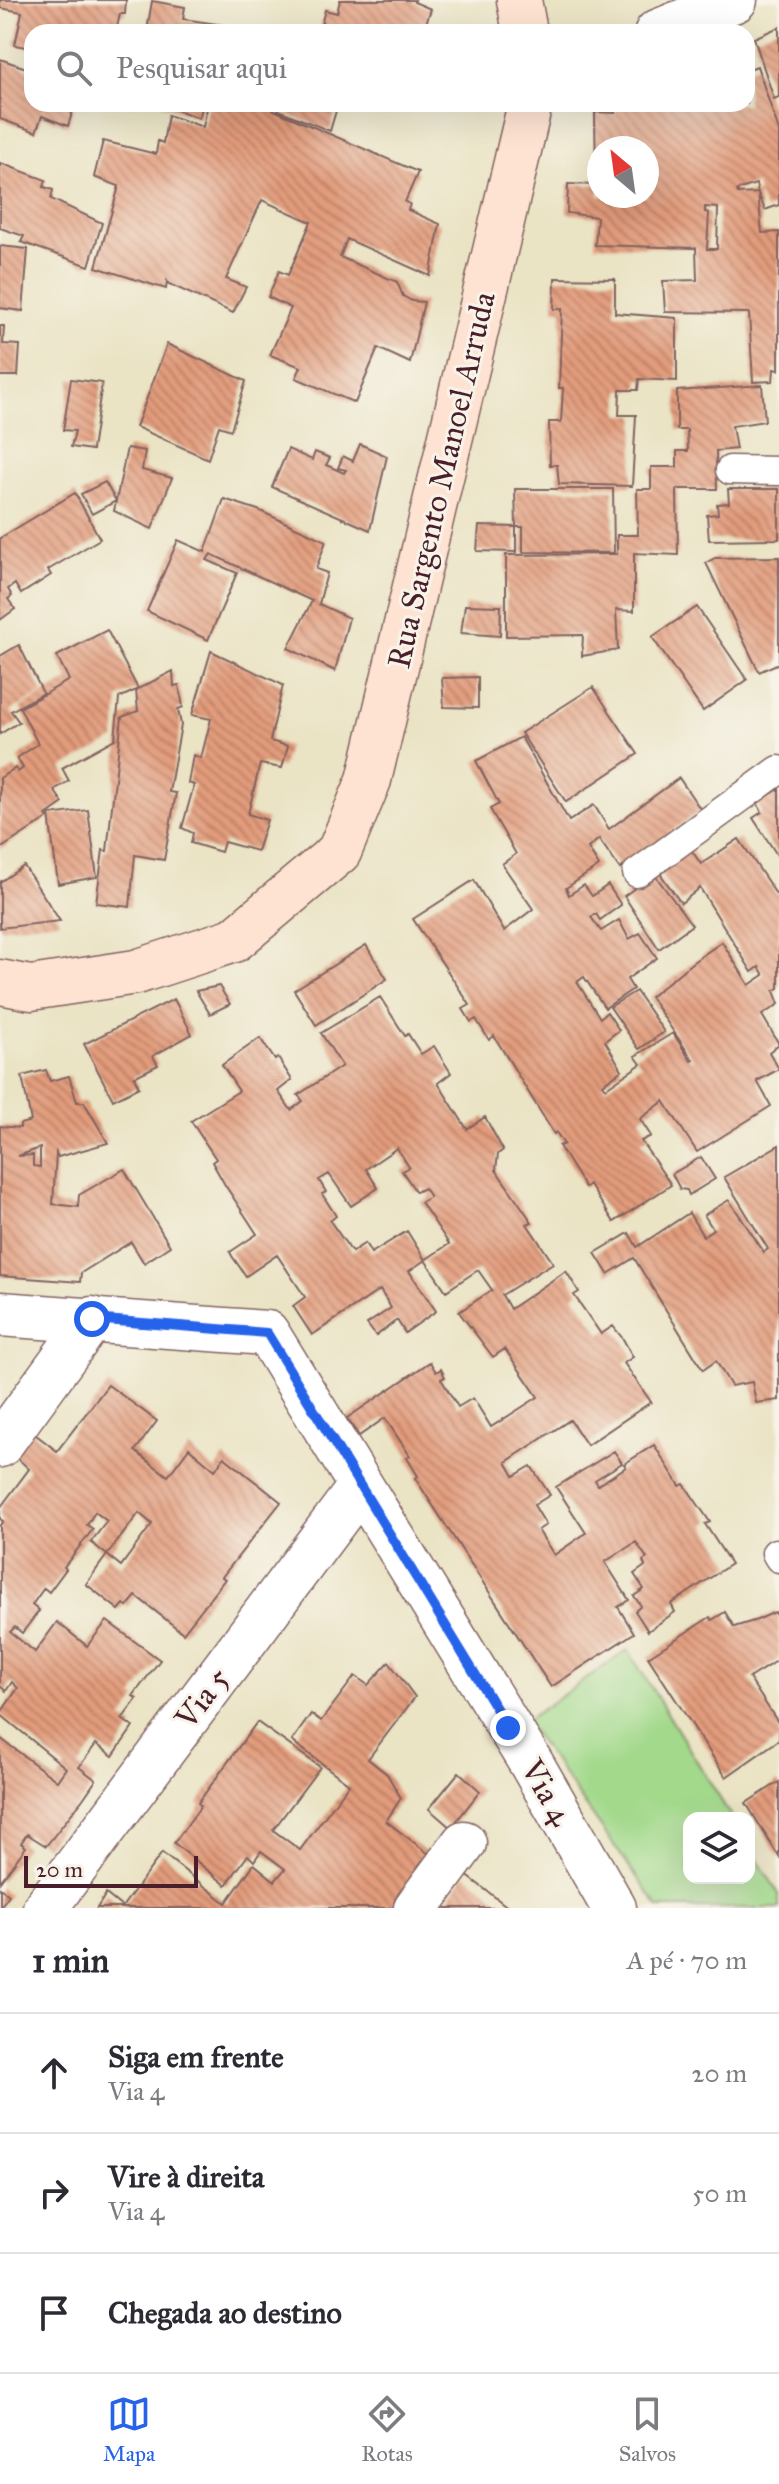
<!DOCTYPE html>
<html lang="pt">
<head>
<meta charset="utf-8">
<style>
  :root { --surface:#fff; --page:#f2f2f3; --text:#2b2b33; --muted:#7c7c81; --line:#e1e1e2; --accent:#2563eb }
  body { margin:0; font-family:"IM FELL Great Primer",serif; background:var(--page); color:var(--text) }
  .controls { position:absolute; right:24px; bottom:24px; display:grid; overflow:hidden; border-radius:16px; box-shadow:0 8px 32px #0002 }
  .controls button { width:72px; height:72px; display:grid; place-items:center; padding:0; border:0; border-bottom:2px solid var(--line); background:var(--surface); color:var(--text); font:40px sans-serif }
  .compass { position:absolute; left:587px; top:136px; width:72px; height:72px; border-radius:50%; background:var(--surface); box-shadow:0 8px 32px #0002; rotate:331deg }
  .scale { position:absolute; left:24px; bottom:20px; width:174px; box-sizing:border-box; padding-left:8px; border:4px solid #4a1f2b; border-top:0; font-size:22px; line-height:28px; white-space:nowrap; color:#4a1f2b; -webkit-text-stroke:6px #f7f3e8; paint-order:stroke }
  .stop { position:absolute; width:24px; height:24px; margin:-18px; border:6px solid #2563eb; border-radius:50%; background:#fff }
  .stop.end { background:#2563eb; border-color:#fff; box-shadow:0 2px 8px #0008 }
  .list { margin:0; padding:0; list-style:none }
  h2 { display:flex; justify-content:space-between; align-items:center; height:104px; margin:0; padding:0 32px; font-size:34px }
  h2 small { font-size:26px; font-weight:400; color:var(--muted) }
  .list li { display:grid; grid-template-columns:52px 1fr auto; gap:24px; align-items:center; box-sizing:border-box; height:120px; padding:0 32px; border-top:2px solid var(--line) }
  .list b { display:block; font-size:30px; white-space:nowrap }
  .list p { margin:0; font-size:26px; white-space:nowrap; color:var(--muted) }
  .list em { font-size:26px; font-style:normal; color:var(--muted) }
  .icon { flex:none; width:44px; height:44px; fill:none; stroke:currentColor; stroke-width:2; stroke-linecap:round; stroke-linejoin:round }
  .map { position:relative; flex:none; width:779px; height:1908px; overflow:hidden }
  .search { position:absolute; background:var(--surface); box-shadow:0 8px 32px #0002; left:24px; right:24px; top:24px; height:88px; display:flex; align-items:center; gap:20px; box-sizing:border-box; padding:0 28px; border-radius:24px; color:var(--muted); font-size:30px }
  .sheet { height:464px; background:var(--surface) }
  nav { display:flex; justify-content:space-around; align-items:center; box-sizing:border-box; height:112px; border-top:2px solid var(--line); background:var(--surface); font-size:22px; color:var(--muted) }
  nav a { display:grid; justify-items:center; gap:4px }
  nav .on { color:var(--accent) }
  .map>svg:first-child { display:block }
  .park { fill:#a2d98b; stroke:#767c5b; stroke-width:2 }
  .building { fill:url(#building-back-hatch); fill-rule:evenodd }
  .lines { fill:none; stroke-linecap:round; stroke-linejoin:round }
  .lane-casing { stroke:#826461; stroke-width:31 }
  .street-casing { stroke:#826461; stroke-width:47 }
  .secondary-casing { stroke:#826461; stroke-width:47 }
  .lane { stroke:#fff; stroke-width:28 }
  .street { stroke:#fff; stroke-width:44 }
  .secondary { stroke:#fee3d2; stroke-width:44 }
  .route { stroke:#2563eb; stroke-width:10 }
  .labels { text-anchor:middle; stroke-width:6; stroke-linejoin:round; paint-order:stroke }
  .street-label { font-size:32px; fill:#4a1f2b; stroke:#f7f3e8 }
</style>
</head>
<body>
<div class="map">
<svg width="779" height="1908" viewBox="0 0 779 1908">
  <defs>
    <pattern id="building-back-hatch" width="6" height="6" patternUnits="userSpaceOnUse" patternTransform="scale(2)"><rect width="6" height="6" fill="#e29b7b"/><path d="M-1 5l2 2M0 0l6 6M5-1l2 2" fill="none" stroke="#b97e65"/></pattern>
  </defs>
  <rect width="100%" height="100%" fill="#f7f3e8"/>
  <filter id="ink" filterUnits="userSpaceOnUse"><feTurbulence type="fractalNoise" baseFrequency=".0125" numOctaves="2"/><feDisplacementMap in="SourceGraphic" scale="16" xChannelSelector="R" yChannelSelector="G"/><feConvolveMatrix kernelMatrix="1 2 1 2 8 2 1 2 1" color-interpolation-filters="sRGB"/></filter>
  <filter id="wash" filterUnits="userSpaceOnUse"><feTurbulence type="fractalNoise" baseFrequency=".006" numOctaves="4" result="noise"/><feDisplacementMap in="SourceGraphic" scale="32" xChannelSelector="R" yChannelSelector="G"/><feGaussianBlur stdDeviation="1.8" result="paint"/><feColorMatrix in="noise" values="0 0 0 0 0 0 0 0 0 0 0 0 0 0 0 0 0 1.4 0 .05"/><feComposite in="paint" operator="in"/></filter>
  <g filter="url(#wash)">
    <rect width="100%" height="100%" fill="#eae3c4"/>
    <!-- park -->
    <path class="park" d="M628,1650l104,168h-43v60h60v-32l30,48v14h-120l-134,-187z"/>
    <g id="blocks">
      <!-- building -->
      <g class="building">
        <path d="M0,0h126l-1,14h-5l-4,18h-84v16l-17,-3 7,-33 -22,-4z"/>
        <path d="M340,0h75l-1,2 17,7 -8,23h-104l6,-22 12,3z"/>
        <path d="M152,1l33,6 -2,12 41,6 -2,7 -75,-1z"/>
        <path d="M779,27v70l-5,2 -20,-61z"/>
        <path d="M0,59l32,11v34h43l-7,22 -26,-10 -6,16 -36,-13z"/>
        <path d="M757,66l22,65v74l-14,5 -7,-17 4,40 17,-1v138l-5,-1 -1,12 -20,1 -4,-69 -84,-1 -2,-31 34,-1 -1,-32 -101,-3 2,-28 -30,-4 1,-29 28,1 -1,-73 20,1v-9h132v-34zM599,148h48v48h-48zM756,184l2,9 -20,1 -1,-4zM705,207l13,1 -1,41h-10l2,-36 -4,-1z"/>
        <path d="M161,104h42l-4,14z"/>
        <path d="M208,104h52l158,68 -13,30 5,2 -2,6 32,14 -10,52 -83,-37 -7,18 57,25 6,14 9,5 12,1 -14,61 -32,-15 -23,55 -59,-25 5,-11 -31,-12 21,-47 -23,-11 11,-26 9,4 23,-53 -49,-22 -36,79 20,8 -13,26 -64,-29 -2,-3 -1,8 -70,-22 23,-81 -25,-9 9,-36 53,13 2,-13 5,2 5,-28 35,12z"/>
        <path d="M280,104h58l-8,27 -52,-21z"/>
        <path d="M0,163l46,17 -2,7 9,3 -2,9 51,24 -13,43 -68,-24 3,-6 -24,-8z"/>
        <path d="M0,246l28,3 -5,62 -23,-3z"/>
        <path d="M555,278l60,1v34l62,5v63l-38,-2 -1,11h-18l-1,25h17l-4,71 -73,-2 -2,-19h-7l-1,-43h12l2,-34h-4l3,-79h-8z"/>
        <path d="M0,326h4l-1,18 17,1 -2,31h-18z"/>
        <path d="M167,344l79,37 -15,49 -12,-4 -11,33 -72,-32z"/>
        <path d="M71,379l31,4 -10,67 -21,-3 4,-16 -12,-1z"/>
        <path d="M762,385l3,36 -33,5 4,23 -20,2 1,38h-40l1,66 -44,-2v58l-18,-1 2,40 -36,6 1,-21 -77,1v-81l111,-1v-19h21l-1,-46h14v-22h26v-16h11l-1,-21h-10v-39z"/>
        <path d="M360,444l27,12 -17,74 -98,-43 16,-38 24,11 3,-8 15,6 -4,7 18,8 2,-3 -8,-2 5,-12 10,5z"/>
        <path d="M127,448l18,3 -3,19 30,8 -20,51 -38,-18z"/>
        <path d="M105,482l11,19 -24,13 -11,-20z"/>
        <path d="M515,489h98l1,64 -91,-1v-25h-7z"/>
        <path d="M728,489h51v50l-70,1 -2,-25 11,-1 -1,-10 12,-1z"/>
        <path d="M75,493l25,46 -52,31 3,5 -30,19 -6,-10 -7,5 4,7 -4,3 7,10 -15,11v-82z"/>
        <path d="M224,499l34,11 68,31 -10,28 11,4 -8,31 30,14 -14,53 -47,-23 24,-47 -101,-47 -4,6 30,13 -29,67 -61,-29 31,-71 27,12z"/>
        <path d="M479,526l37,1v25l-39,-1z"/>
        <path d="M779,557v106l-20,9 -53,-109 9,-5z"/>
        <path d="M465,605l36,1 -1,30 -39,-3z"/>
        <path d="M697,607l50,73 -44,31 -51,-74z"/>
        <path d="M107,630l31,59 35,-18 1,15 5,-1 4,22 -5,2 3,16 -12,67 7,1 -12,67 -29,-5 -5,52 -34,-4 7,-53 4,1 15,-134 16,-6 -2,-21 -17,8 -4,41 -53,29 7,13 -15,9 9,13 -17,12 2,3 -48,31v-71l15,-10 3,4 5,-4 -6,-10 21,-14 -18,-36 49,-28 -12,-24z"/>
        <path d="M19,645l24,48 -32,18 8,11 -19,12v-78z"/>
        <path d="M211,651l72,34 -13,56 18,5 -6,22 -22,-4 -12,50 19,6 -10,31 -33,-9 -3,10 -30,-9 2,-10 -11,-5 12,-43 -6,-2 5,-28 8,3 10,-39 -19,-4z"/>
        <path d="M478,677v31l-34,-1 -2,-29z"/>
        <path d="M593,687l45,67 -72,48 -45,-69z"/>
        <path d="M521,737l48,84 25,-16 15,24 70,-51 22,32 -81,59 -21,-30 -11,9 11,18 -33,22 3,7 15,-10 8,11 16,-11 13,20 -21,15 -4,-6 -5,3 10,14 18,-11 10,19 11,-6 17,25 -30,21 6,10 -28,19 -21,-31 -7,5 23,36 7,-6 12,18 -14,11 17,29 -19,14 3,4 35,-24 -6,-8 38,-23 18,28 2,-1 -43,-63 43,-35 29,-20 27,43 15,-10 -5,-8 -7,5 -52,-84 -19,15 -22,-31 29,-27 13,19 38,-25 37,55 3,-2v96l-5,3 5,13 -17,11 17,29 -10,8 10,17 -22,12 14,25 -74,46 -33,-51 -24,18 11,17 -10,5 30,44 -57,37 -25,-38 -4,4 -26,-42 5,-2 -8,-12 -2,2 -60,-98 -5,4 -13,-21 -5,3 -8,-13 7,-4 -57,-86 61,-39 30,51 29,-22 -31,-45 14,-10 -26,-45 9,-5 -23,-43z"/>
        <path d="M779,789v69l-26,-40 9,-6 -5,-9z"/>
        <path d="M88,810l9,67 -39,7 -9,-69z"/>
        <path d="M24,866l36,55 -60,7v-46z"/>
        <path d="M654,874l38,51 -33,24 -35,-53z"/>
        <path d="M366,945l21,34 -71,46 -22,-35z"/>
        <path d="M219,986l11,18 -20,10 -14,-23z"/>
        <path d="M636,991l28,41 -25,17 -29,-42z"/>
        <path d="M380,997l25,39 3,-2 13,20 13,-8 17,27 -13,10 29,46 18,-12 18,33 -5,4 -2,16 36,52 -5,2 26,39 -51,32 8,14 56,-38 13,21 -5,3 27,39 12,-8 10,13 10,18 -9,6 27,39 -64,43 -17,-25 -64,42 8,14 17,-10 19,29 -16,10 12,20 -8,5 16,25 32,-22 -30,-46 58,-36 8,12 -27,17 3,5 28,-18 -2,-3 30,-19 26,41 4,-2 26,38 -5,2 26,40 -60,40 4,8 -27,19 -13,-20 6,-5 -7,-10 10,-7 -10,-15 11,-8 -2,-5 4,-3 -11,-16 -31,20 24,38 -11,7 16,26 -83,54 -136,-209 3,-2 -11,-18 3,-2 -25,-38 -26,18 -12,-18 83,-56 6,10 5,-3 4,8 -4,2 17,28 15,-9 18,29 47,-30 -33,-48 -12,8 -34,-45 33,-22 -14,-20 -32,21 -21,-31 24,-16 -28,-42 9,-5 -6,-9 -8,4 -14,-21 7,-4 -12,-19 -31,21 12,19 -27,18 -22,-32 -10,6 7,12 -4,2 14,22 -6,5 22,31 13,-9 6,10 36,-22 18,29 -16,11 27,40 -31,22 -8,-13 -21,16 -9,-12 24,-16 -11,-18 -68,45 -19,-29 12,-9 -28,-42 -31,21 -14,-20 -2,-4 27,-18 -32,-49 -13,-23 4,-3 -25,-38 48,-30 -17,-26 38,-27 15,22 3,-2 14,22 -14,11 13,19 12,-9 -5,-6 44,-29 -21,-33z"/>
        <path d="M174,999l18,35 -39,22 5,9 -24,12 5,10 -26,13 -29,-56z"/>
        <path d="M46,1070l4,11 19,-5 8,26h7l24,41 -50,14 -2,-4 -3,51 25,3 1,-12 45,-26 46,77 -26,17 -13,-21 -50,31 -1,9 -80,-6v-150l20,2v-4l11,-3 -9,-45zM40,1148v19l-7,-1v-11l-15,1z"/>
        <path d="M779,1145v255l-23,3 -4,-21 -21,4 -15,-25 -13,9 -69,-112 -26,16 -13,-21 34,-20 8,14 52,-34 14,23 10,-7 -9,-14 25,-15 35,52 4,-3 -44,-72z"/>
        <path d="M701,1157l14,22 -26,16 -2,-5 -7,-1 -8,-15z"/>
        <path d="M108,1385l49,36 -22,30 33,25 21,-28 26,22 9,-13 57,45 -59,75 3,2 -42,54 -47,-37 -9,11 -3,-3 -5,6 -33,-26 21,-29 14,11 31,-42 -13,-11 -32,42 -16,-13 16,-21 -12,-9 -8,13 6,4 -29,38 2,2 -17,23 -5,-4 -12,17 7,6 -17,22 -7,-6 -5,5 25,20 22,-30 30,24 20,-25 53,39 -27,36 4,3 -15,20 11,8 -20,29 -17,-12 -17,23 17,13 -13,19 -37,47 -19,-12 -6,9 5,4 -26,35v-144l57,43 9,-13 -66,-54 18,-26 -6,-6 -6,9 -6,-5v-161l3,-4 -3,-2v-11l29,-39 -16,-15 14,-26 30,23z"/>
        <path d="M725,1612l9,15 23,-7 18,-8 4,7v40l-30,19 30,46v16l-53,37 -78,-120 62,-40 2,3z"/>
        <path d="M389,1662l26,35 -47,62 19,15 14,24 -15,23 43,33 -28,54h-304l9,-14 16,13 40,-54 64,50 28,-39 21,17 10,-12 -24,-18 -7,10 -6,-6 -22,30 -52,-42 27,-37 -3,-3 59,-81 63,45 -47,63 27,20 49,-66 -57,-43 19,-27 10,7 34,-45 13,9z"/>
        <path d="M459,1772l21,19 -29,37 -22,-19z"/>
        <path d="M779,1782v75l-33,-54z"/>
        <path d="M465,1874l44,34h-67z"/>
        <path d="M0,1888l9,7 -9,12z"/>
      </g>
    </g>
  </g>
  <g filter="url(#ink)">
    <use href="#blocks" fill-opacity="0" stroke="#826461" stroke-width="2"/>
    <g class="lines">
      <defs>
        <g id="lane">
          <path d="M730,470l49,1"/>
          <path d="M637,873l142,-103"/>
          <path d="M776,1553l3,5"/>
        </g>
        <g id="street">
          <path d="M657,32l78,-32"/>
          <path d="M0,1314l267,19 264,430 83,145"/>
          <path d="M0,1445l92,-126"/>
          <path d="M45,1908l315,-421"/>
          <path d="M416,1908l48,-65"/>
        </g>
        <g id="secondary">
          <path d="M519,0l6,32"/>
          <path d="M0,982l31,6 105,-16 98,-32 105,-88 30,-72 161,-676"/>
        </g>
      </defs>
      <!-- lane casing -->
      <use href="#lane" class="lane-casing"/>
      <!-- street casing -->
      <use href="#street" class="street-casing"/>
      <!-- secondary casing -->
      <use href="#secondary" class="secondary-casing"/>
      <!-- lane -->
      <use href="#lane" class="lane"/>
      <!-- street -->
      <use href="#street" class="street"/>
      <!-- secondary -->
      <use href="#secondary" class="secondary"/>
    </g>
  </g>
  <g class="lines" filter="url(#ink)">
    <!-- route -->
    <path class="route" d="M92,1319l175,14 241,395"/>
  </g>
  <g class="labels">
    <!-- street labels -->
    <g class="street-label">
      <text transform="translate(441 480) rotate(-77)" y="11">Rua Sargento Manoel Arruda</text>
      <text transform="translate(202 1698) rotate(-53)" y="11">Via 5</text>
      <text transform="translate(547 1792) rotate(60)" y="11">Via 4</text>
    </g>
  </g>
</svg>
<div class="controls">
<button><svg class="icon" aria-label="layers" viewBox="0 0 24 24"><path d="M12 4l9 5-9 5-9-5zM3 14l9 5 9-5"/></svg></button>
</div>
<svg class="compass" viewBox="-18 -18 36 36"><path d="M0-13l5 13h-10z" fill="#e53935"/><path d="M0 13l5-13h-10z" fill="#7c7c81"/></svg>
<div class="scale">20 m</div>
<div class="stop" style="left:92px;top:1319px"></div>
<div class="stop end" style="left:508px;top:1728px"></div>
<div class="search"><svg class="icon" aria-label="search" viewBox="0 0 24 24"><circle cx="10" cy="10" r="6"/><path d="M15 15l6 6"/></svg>Pesquisar aqui</div>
</div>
<section class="sheet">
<h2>1 min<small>A pé · 70 m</small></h2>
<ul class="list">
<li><svg class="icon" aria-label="ahead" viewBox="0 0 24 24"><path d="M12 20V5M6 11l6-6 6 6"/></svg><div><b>Siga em frente</b><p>Via 4</p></div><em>20 m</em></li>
<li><svg class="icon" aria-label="right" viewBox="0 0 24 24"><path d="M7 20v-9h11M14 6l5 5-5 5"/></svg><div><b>Vire à direita</b><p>Via 4</p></div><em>50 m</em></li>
<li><svg class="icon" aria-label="arrive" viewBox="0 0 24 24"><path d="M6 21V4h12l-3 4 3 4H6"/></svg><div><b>Chegada ao destino</b></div></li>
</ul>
</section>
<nav>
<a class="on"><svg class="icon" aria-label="map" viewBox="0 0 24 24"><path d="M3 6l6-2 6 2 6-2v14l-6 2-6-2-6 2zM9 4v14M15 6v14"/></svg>Mapa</a>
<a><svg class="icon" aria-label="directions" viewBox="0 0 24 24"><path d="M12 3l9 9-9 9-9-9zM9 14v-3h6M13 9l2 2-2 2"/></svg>Rotas</a>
<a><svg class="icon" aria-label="saved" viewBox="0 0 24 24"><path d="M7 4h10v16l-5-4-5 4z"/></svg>Salvos</a>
</nav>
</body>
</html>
